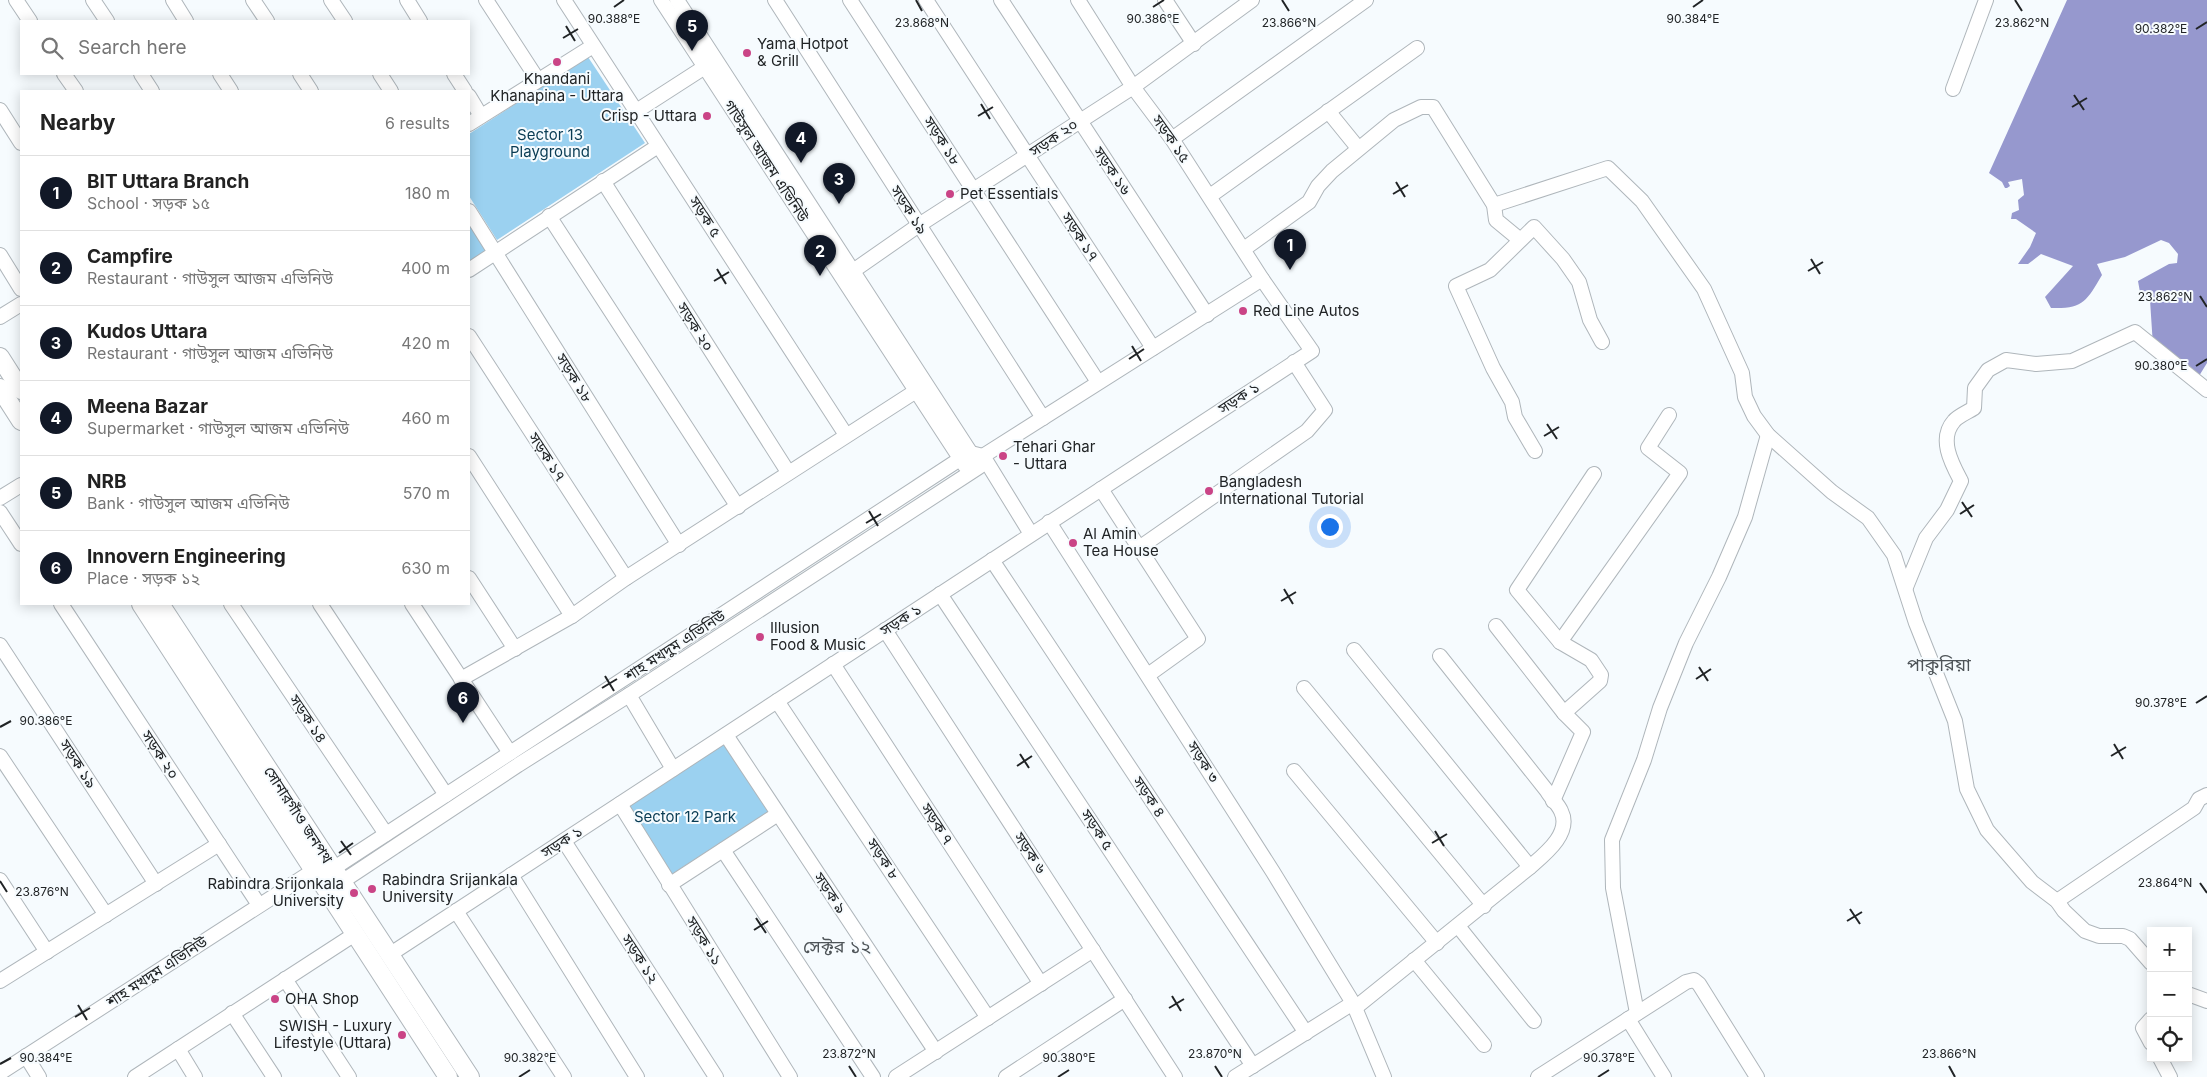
<!DOCTYPE html>
<html lang="en">
<head>
<meta charset="utf-8">
<style>
  :root { --surface:#fff; --page:#f2f2f2; --text:#222; --muted:#767676; --line:#e0e0e0; --accent:#111827 }
  body { margin:0; font-family:Inter,"Noto Sans Bengali",sans-serif; background:var(--page); color:var(--text) }
  .controls { position:absolute; right:15px; bottom:15px; display:grid; overflow:hidden; border-radius:0px; box-shadow:0 2px 12px #0003 }
  .controls button { width:45px; height:45px; display:grid; place-items:center; padding:0; border:0; border-bottom:1px solid var(--line); background:var(--surface); color:var(--text); font:25px sans-serif }
  .you { position:absolute; left:1329px; top:526px; width:18px; height:18px; margin:-12px; border:4px solid #fff; border-radius:50%; background:#1a73e8; box-shadow:0 0 0 8px #1a73e833 }
  .badge { display:grid; place-items:center; width:32px; height:32px; border-radius:50%; background:var(--accent); color:#fff; font-size:16px; font-weight:700 }
  .pin { position:absolute; translate:-50% -41px; filter:drop-shadow(0 1px 2px #0008) }
  .pin::after { content:''; position:absolute; top:26px; width:18px; height:15px; background:inherit; clip-path:polygon(0 0,100% 0,50% 100%) }
  .list { margin:0; padding:0; list-style:none }
  h2 { display:flex; justify-content:space-between; align-items:center; height:65px; margin:0; padding:0 20px; font-size:21px }
  h2 small { font-size:16px; font-weight:400; color:var(--muted) }
  .list li { display:grid; grid-template-columns:32px 1fr auto; gap:15px; align-items:center; box-sizing:border-box; height:75px; padding:0 20px; border-top:1px solid var(--line) }
  .list b { display:block; font-size:19px; white-space:nowrap }
  .list p { margin:0; font-size:16px; white-space:nowrap; color:var(--muted) }
  .list em { font-size:16px; font-style:normal; color:var(--muted) }
  .icon { flex:none; width:28px; height:28px; fill:none; stroke:currentColor; stroke-width:2; stroke-linecap:round; stroke-linejoin:round }
  .map { position:relative; flex:none; width:2207px; height:1077px; overflow:hidden }
  .search { position:absolute; background:var(--surface); box-shadow:0 2px 12px #0003; left:20px; top:20px; width:450px; height:55px; display:flex; align-items:center; gap:12px; box-sizing:border-box; padding:0 18px; border-radius:0px; color:var(--muted); font-size:19px }
  .panel { position:absolute; background:var(--surface); box-shadow:0 2px 12px #0003; left:20px; top:90px; width:450px; height:515px; border-radius:0px }
  .map>svg:first-child { display:block }
  .green { fill:#9bd1f0 }
  .water { fill:#9698ce }
  .lines { fill:none; stroke-linecap:round; stroke-linejoin:round }
  .minor-casing { stroke:#afb6bb; stroke-width:16 }
  .major-casing { stroke:#afb6bb; stroke-width:20 }
  .minor { stroke:#fff; stroke-width:14 }
  .major { stroke:#fff; stroke-width:18 }
  .ticks { fill:none; stroke:#212426; stroke-width:2 }
  .poi-dot { fill:#ca4486; stroke:#f6fbfe; stroke-width:2 }
  .labels { text-anchor:middle; stroke-width:4; stroke-linejoin:round; paint-order:stroke }
  .poi-label { font-size:15px; fill:#212426; stroke:#f6fbfe; text-anchor:start }
  .park-label { font-size:15px; fill:#083b53; stroke:#f6fbfe }
  .street-label { font-size:15px; fill:#212426; stroke:#f6fbfe }
  .quarter-label { font-size:18px; fill:#4e5458; stroke:#f6fbfe }
  .ticks-label { font-size:12px; text-anchor:middle; fill:#212426; stroke:#f6fbfe; stroke-width:4; stroke-linejoin:round; paint-order:stroke }
</style>
</head>
<body>
<div class="map">
<svg width="2207" height="1077" viewBox="0 0 2207 1077">
  <rect width="100%" height="100%" fill="#f6fbfe"/>
  <!-- green -->
  <g class="green">
    <path d="M588,57l57,86 -148,97 -28,-44v-62z"/>
    <path d="M469,222l19,29 -19,12z"/>
    <path d="M724,743l44,69 -96,62 -46,-70z"/>
  </g>
  <!-- water -->
  <path class="water" d="M2067,0h140v363l-8,13 -46,-30 -3,-46 -9,-2 -3,-17 31,-17 8,-1 1,-9 -9,-11 -8,-3 -36,17 -28,7 5,11c-16,27 -19,34 -51,33l-6,-11 28,-31 -32,-12 -13,10h-10l12,-17 6,-14 -20,-14h-5l1,-6 7,-3 -1,-10 6,-5 -2,-16 -14,3 2,4 -3,2h-2l-3,-6 -13,-9z"/>
  <g class="lines">
    <defs>
      <g id="minor">
        <path d="M16,0l14,21"/>
        <path d="M93,0l14,21"/>
        <path d="M173,0l13,21"/>
        <path d="M253,0l14,21"/>
        <path d="M331,0l14,21"/>
        <path d="M407,0l13,21"/>
        <path d="M486,0l52,80"/>
        <path d="M564,0l282,435"/>
        <path d="M661,0l304,466"/>
        <path d="M677,0l299,461"/>
        <path d="M775,0l268,418"/>
        <path d="M850,0l248,382"/>
        <path d="M926,0l227,348"/>
        <path d="M1001,0l206,315"/>
        <path d="M1165,0l29,44"/>
        <path d="M64,74l12,17"/>
        <path d="M141,74l11,17"/>
        <path d="M220,74l11,17"/>
        <path d="M300,74l11,17"/>
        <path d="M380,74l11,17"/>
        <path d="M454,74l11,17"/>
        <path d="M1953,89l33,-89"/>
        <path d="M469,96l12,20"/>
        <path d="M0,110l21,33"/>
        <path d="M1328,111l30,37"/>
        <path d="M635,112l76,-49"/>
        <path d="M469,124l124,-78"/>
        <path d="M1172,139l194,-139"/>
        <path d="M603,181l185,291"/>
        <path d="M1210,196l207,-148"/>
        <path d="M1494,205l114,-37 34,33 62,88 38,84 3,24 9,19 14,19 64,57 36,26 26,37 22,68 39,98 12,68 20,41 45,52 25,19 7,10 21,20 14,5h24l7,3 21,24"/>
        <path d="M469,211l210,334"/>
        <path d="M549,216l189,291"/>
        <path d="M1244,249l65,-47 9,-16 14,-15 62,-51 27,-13h12l61,98 2,15 23,19"/>
        <path d="M0,255l21,34"/>
        <path d="M469,270l189,-124"/>
        <path d="M853,271l66,-46 214,-138 119,-87"/>
        <path d="M0,317l21,-13"/>
        <path d="M469,336l157,242"/>
        <path d="M1535,451l-20,-34 -3,-15 -19,-34 -37,-82 34,-16 44,-43 29,32 16,23 11,38 12,22"/>
        <path d="M469,456l103,160"/>
        <path d="M983,456l48,78"/>
        <path d="M1101,489l97,150 -50,36"/>
        <path d="M0,498l21,-13"/>
        <path d="M0,512l21,32"/>
        <path d="M1049,522l224,350 80,131 31,74"/>
        <path d="M1139,548l168,-117 18,-21 -31,-48"/>
        <path d="M992,560l314,473"/>
        <path d="M469,578l46,71"/>
        <path d="M1906,587l20,-49 21,-28 14,-29c-9,-17 -23,-42 -7,-60 4,-5 14,-9 20,-13l1,-20 13,-18 18,-10 30,4 36,-3 63,-29 72,58"/>
        <path d="M940,594l313,472"/>
        <path d="M61,604l198,301"/>
        <path d="M231,604l155,230"/>
        <path d="M320,604l126,191"/>
        <path d="M412,604l98,149"/>
        <path d="M1496,626l68,87 19,19 -30,69"/>
        <path d="M885,630l290,447"/>
        <path d="M1560,642l120,-169 -32,-25 21,-33"/>
        <path d="M0,645l156,239"/>
        <path d="M1354,650l176,217"/>
        <path d="M833,664l208,320"/>
        <path d="M461,679l111,-63 54,-38 290,-187"/>
        <path d="M1304,688l180,218"/>
        <path d="M629,695l44,74"/>
        <path d="M777,701l211,317"/>
        <path d="M1564,713l36,-32 1,-6 -10,-15 -31,-18 -43,-52 77,-116"/>
        <path d="M726,735l210,317"/>
        <path d="M0,756l106,159"/>
        <path d="M1294,771l143,172"/>
        <path d="M620,804l170,273"/>
        <path d="M564,841l152,236"/>
        <path d="M723,850l150,227"/>
        <path d="M325,874l635,-415 11,-6 12,3"/>
        <path d="M511,875l126,202"/>
        <path d="M0,880l47,72"/>
        <path d="M669,885l109,-71"/>
        <path d="M334,887l184,-122 111,-70 350,-228 4,-11 279,-177"/>
        <path d="M2057,901l137,-93 5,-9 8,-4"/>
        <path d="M456,911l108,166"/>
        <path d="M1458,926l76,95"/>
        <path d="M389,955l923,-604 -50,-72 -90,-140 -39,-52 -55,-87"/>
        <path d="M1414,960l70,85"/>
        <path d="M285,979l64,98"/>
        <path d="M0,981l219,-137"/>
        <path d="M2188,994l19,7"/>
        <path d="M1355,1008l175,-141c15,-13 42,-34 31,-56 -3,-7 -10,-13 -14,-20l-107,-135"/>
        <path d="M232,1013l42,64"/>
        <path d="M1637,1013l-24,-125 -1,-48 32,-80 16,-52 26,-65 33,-66 26,-60 23,-82"/>
        <path d="M1628,1019l36,58"/>
        <path d="M2151,1019l-8,9 8,15"/>
        <path d="M178,1049l17,28"/>
        <path d="M26,1056l13,21"/>
        <path d="M2160,1058l10,19"/>
        <path d="M0,1073l313,-202"/>
        <path d="M135,1077l220,-143"/>
        <path d="M896,1077l197,-127"/>
        <path d="M1006,1077l119,-78"/>
        <path d="M1235,1077l118,-74"/>
        <path d="M1538,1077l148,-95 8,-2 5,4 58,93"/>
      </g>
      <g id="major">
        <path d="M0,357l21,33"/>
        <path d="M0,388l21,33"/>
        <path d="M141,604l307,473"/>
        <path d="M160,604l310,473"/>
      </g>
    </defs>
    <!-- minor casing -->
    <use href="#minor" class="minor-casing"/>
    <!-- major casing -->
    <use href="#major" class="major-casing"/>
    <!-- minor -->
    <use href="#minor" class="minor"/>
    <!-- major -->
    <use href="#major" class="major"/>
  </g>
  <!-- ticks -->
  <path class="ticks" d="M916,0l6,11M1282,0l7,11M2015,0l7,11M614,7l10,-7M1153,7l11,-7M1693,7l10,-7M566,26l9,15M2196,29l11,-7M563,38l15,-9M2074,95l10,15M981,104l9,15M2072,107l15,-9M978,116l15,-9M1396,182l9,15M1393,194l15,-9M1811,259l9,15M717,269l9,15M1808,271l15,-9M714,281l15,-9M2200,296l7,11M1132,346l9,15M1129,359l15,-10M2196,366l11,-7M1547,424l10,15M1544,436l15,-9M1962,502l10,15M869,511l9,15M1960,514l14,-9M866,523l15,-9M1284,589l9,15M1281,601l15,-9M1699,667l9,14M605,676l9,15M1696,679l15,-10M602,688l15,-9M2196,703l11,-7M0,727l11,-6M2114,744l9,15M1020,754l9,14M2111,756l15,-9M1017,766l15,-10M1435,831l9,15M341,841l10,14M1432,843l15,-9M339,853l14,-10M0,881l7,11M2200,883l7,10M1850,909l10,15M756,918l10,15M1847,921l15,-9M754,930l14,-9M1172,996l9,15M78,1005l9,15M1169,1008l15,-9M75,1017l15,-9M0,1064l11,-6M849,1066l7,11M1215,1066l7,11M1949,1066l6,11M519,1077l11,-7M1058,1077l11,-7M1598,1077l11,-7"/>
  <!-- markers -->
  <g class="poi-dot">
    <circle cx="747" cy="53" r="5"/>
    <circle cx="557" cy="62" r="5"/>
    <circle cx="707" cy="116" r="5"/>
    <circle cx="950" cy="194" r="5"/>
    <circle cx="1243" cy="311" r="5"/>
    <circle cx="1003" cy="456" r="5"/>
    <circle cx="1209" cy="491" r="5"/>
    <circle cx="1073" cy="543" r="5"/>
    <circle cx="760" cy="637" r="5"/>
    <circle cx="372" cy="889" r="5"/>
    <circle cx="354" cy="893" r="5"/>
    <circle cx="275" cy="999" r="5"/>
    <circle cx="402" cy="1035" r="5"/>
  </g>
  <g class="labels">
    <!-- poi labels -->
    <g class="poi-label">
      <text x="757" y="49">Yama Hotpot<tspan x="757" dy="17">&amp; Grill</tspan></text>
      <text x="557" y="84" text-anchor="middle">Khandani<tspan x="557" dy="17">Khanapina - Uttara</tspan></text>
      <text x="697" y="121" text-anchor="end">Crisp - Uttara</text>
      <text x="960" y="199">Pet Essentials</text>
      <text x="1253" y="316">Red Line Autos</text>
      <text x="1013" y="452">Tehari Ghar<tspan x="1013" dy="17">- Uttara</tspan></text>
      <text x="1219" y="487">Bangladesh<tspan x="1219" dy="17">International Tutorial</tspan></text>
      <text x="1083" y="539">Al Amin<tspan x="1083" dy="17">Tea House</tspan></text>
      <text x="770" y="633">Illusion<tspan x="770" dy="17">Food &amp; Music</tspan></text>
      <text x="382" y="885">Rabindra Srijankala<tspan x="382" dy="17">University</tspan></text>
      <text x="344" y="889" text-anchor="end">Rabindra Srijonkala<tspan x="344" dy="17">University</tspan></text>
      <text x="285" y="1004">OHA Shop</text>
      <text x="392" y="1031" text-anchor="end">SWISH - Luxury<tspan x="392" dy="17">Lifestyle (Uttara)</tspan></text>
    </g>
    <!-- park labels -->
    <g class="park-label">
      <text x="550" y="140">Sector 13<tspan x="550" dy="17">Playground</tspan></text>
      <text x="685" y="822">Sector 12 Park</text>
    </g>
    <!-- street labels -->
    <g class="street-label">
      <text transform="translate(1054 138) rotate(-34)" y="5">সড়ক ২০</text>
      <text transform="translate(1171 139) rotate(55)" y="5">সড়ক ১৫</text>
      <text transform="translate(942 141) rotate(57)" y="5">সড়ক ১৮</text>
      <text transform="translate(766 161) rotate(57)" y="5">গাউসুল আজম এভিনিউ</text>
      <text transform="translate(1112 171) rotate(56)" y="5">সড়ক ১৬</text>
      <text transform="translate(909 210) rotate(57)" y="5">সড়ক ১৯</text>
      <text transform="translate(705 217) rotate(57)" y="5">সড়ক ৫</text>
      <text transform="translate(1080 237) rotate(57)" y="5">সড়ক ১৭</text>
      <text transform="translate(695 327) rotate(58)" y="5">সড়ক ২০</text>
      <text transform="translate(574 378) rotate(58)" y="5">সড়ক ১৮</text>
      <text transform="translate(1239 398) rotate(-33)" y="5">সড়ক ১</text>
      <text transform="translate(547 457) rotate(57)" y="5">সড়ক ১৭</text>
      <text transform="translate(901 620) rotate(-33)" y="5">সড়ক ১</text>
      <text transform="translate(675 646) rotate(-33)" y="5">শাহ মখদুম এভিনিউ</text>
      <text transform="translate(308 719) rotate(56)" y="5">সড়ক ১৪</text>
      <text transform="translate(160 755) rotate(57)" y="5">সড়ক ২০</text>
      <text transform="translate(1203 762) rotate(58)" y="5">সড়ক ৩</text>
      <text transform="translate(78 764) rotate(57)" y="5">সড়ক ১৯</text>
      <text transform="translate(1149 797) rotate(56)" y="5">সড়ক ৪</text>
      <text transform="translate(298 815) rotate(57)" y="5">সোনারগাঁও জনপথ</text>
      <text transform="translate(937 824) rotate(57)" y="5">সড়ক ৭</text>
      <text transform="translate(1097 830) rotate(56)" y="5">সড়ক ৫</text>
      <text transform="translate(562 842) rotate(-33)" y="5">সড়ক ১</text>
      <text transform="translate(1030 853) rotate(57)" y="5">সড়ক ৬</text>
      <text transform="translate(883 859) rotate(56)" y="5">সড়ক ৮</text>
      <text transform="translate(830 893) rotate(56)" y="5">সড়ক ৯</text>
      <text transform="translate(704 941) rotate(58)" y="5">সড়ক ১১</text>
      <text transform="translate(640 959) rotate(57)" y="5">সড়ক ১২</text>
      <text transform="translate(157 972) rotate(-33)" y="5">শাহ মখদুম এভিনিউ</text>
    </g>
    <!-- quarter labels -->
    <g class="quarter-label">
      <text x="1939" y="671">পাকুরিয়া</text>
      <text x="837" y="953">সেক্টর ১২</text>
    </g>
  </g>
  <g class="ticks-label">
    <text x="1153" y="23">90.386°E</text>
    <text x="614" y="23">90.388°E</text>
    <text x="1693" y="23">90.384°E</text>
    <text x="922" y="27">23.868°N</text>
    <text x="1289" y="27">23.866°N</text>
    <text x="2022" y="27">23.862°N</text>
    <text x="2161" y="33">90.382°E</text>
    <text x="2165" y="301">23.862°N</text>
    <text x="2161" y="370">90.380°E</text>
    <text x="2161" y="707">90.378°E</text>
    <text x="46" y="725">90.386°E</text>
    <text x="2165" y="887">23.864°N</text>
    <text x="42" y="896">23.876°N</text>
    <text x="849" y="1058">23.872°N</text>
    <text x="1215" y="1058">23.870°N</text>
    <text x="1949" y="1058">23.866°N</text>
    <text x="46" y="1062">90.384°E</text>
    <text x="530" y="1062">90.382°E</text>
    <text x="1069" y="1062">90.380°E</text>
    <text x="1609" y="1062">90.378°E</text>
  </g>
</svg>
<div class="controls">
<button>+</button>
<button>−</button>
<button><svg class="icon" aria-label="locate" viewBox="0 0 24 24"><circle cx="12" cy="12" r="6"/><path d="M12 2v4M12 18v4M2 12h4M18 12h4"/></svg></button>
</div>
<div class="you"></div>
<div class="pin badge" style="left:1290px;top:270px">1</div>
<div class="pin badge" style="left:820px;top:276px">2</div>
<div class="pin badge" style="left:839px;top:204px">3</div>
<div class="pin badge" style="left:801px;top:163px">4</div>
<div class="pin badge" style="left:692px;top:51px">5</div>
<div class="pin badge" style="left:463px;top:723px">6</div>
<div class="search"><svg class="icon" aria-label="search" viewBox="0 0 24 24"><circle cx="10" cy="10" r="6"/><path d="M15 15l6 6"/></svg>Search here</div>
<section class="panel">
<h2>Nearby<small>6 results</small></h2>
<ul class="list">
<li><span class="badge">1</span><div><b>BIT Uttara Branch</b><p>School · সড়ক ১৫</p></div><em>180 m</em></li>
<li><span class="badge">2</span><div><b>Campfire</b><p>Restaurant · গাউসুল আজম এভিনিউ</p></div><em>400 m</em></li>
<li><span class="badge">3</span><div><b>Kudos Uttara</b><p>Restaurant · গাউসুল আজম এভিনিউ</p></div><em>420 m</em></li>
<li><span class="badge">4</span><div><b>Meena Bazar</b><p>Supermarket · গাউসুল আজম এভিনিউ</p></div><em>460 m</em></li>
<li><span class="badge">5</span><div><b>NRB</b><p>Bank · গাউসুল আজম এভিনিউ</p></div><em>570 m</em></li>
<li><span class="badge">6</span><div><b>Innovern Engineering</b><p>Place · সড়ক ১২</p></div><em>630 m</em></li>
</ul>
</section>
</div>
</body>
</html>
